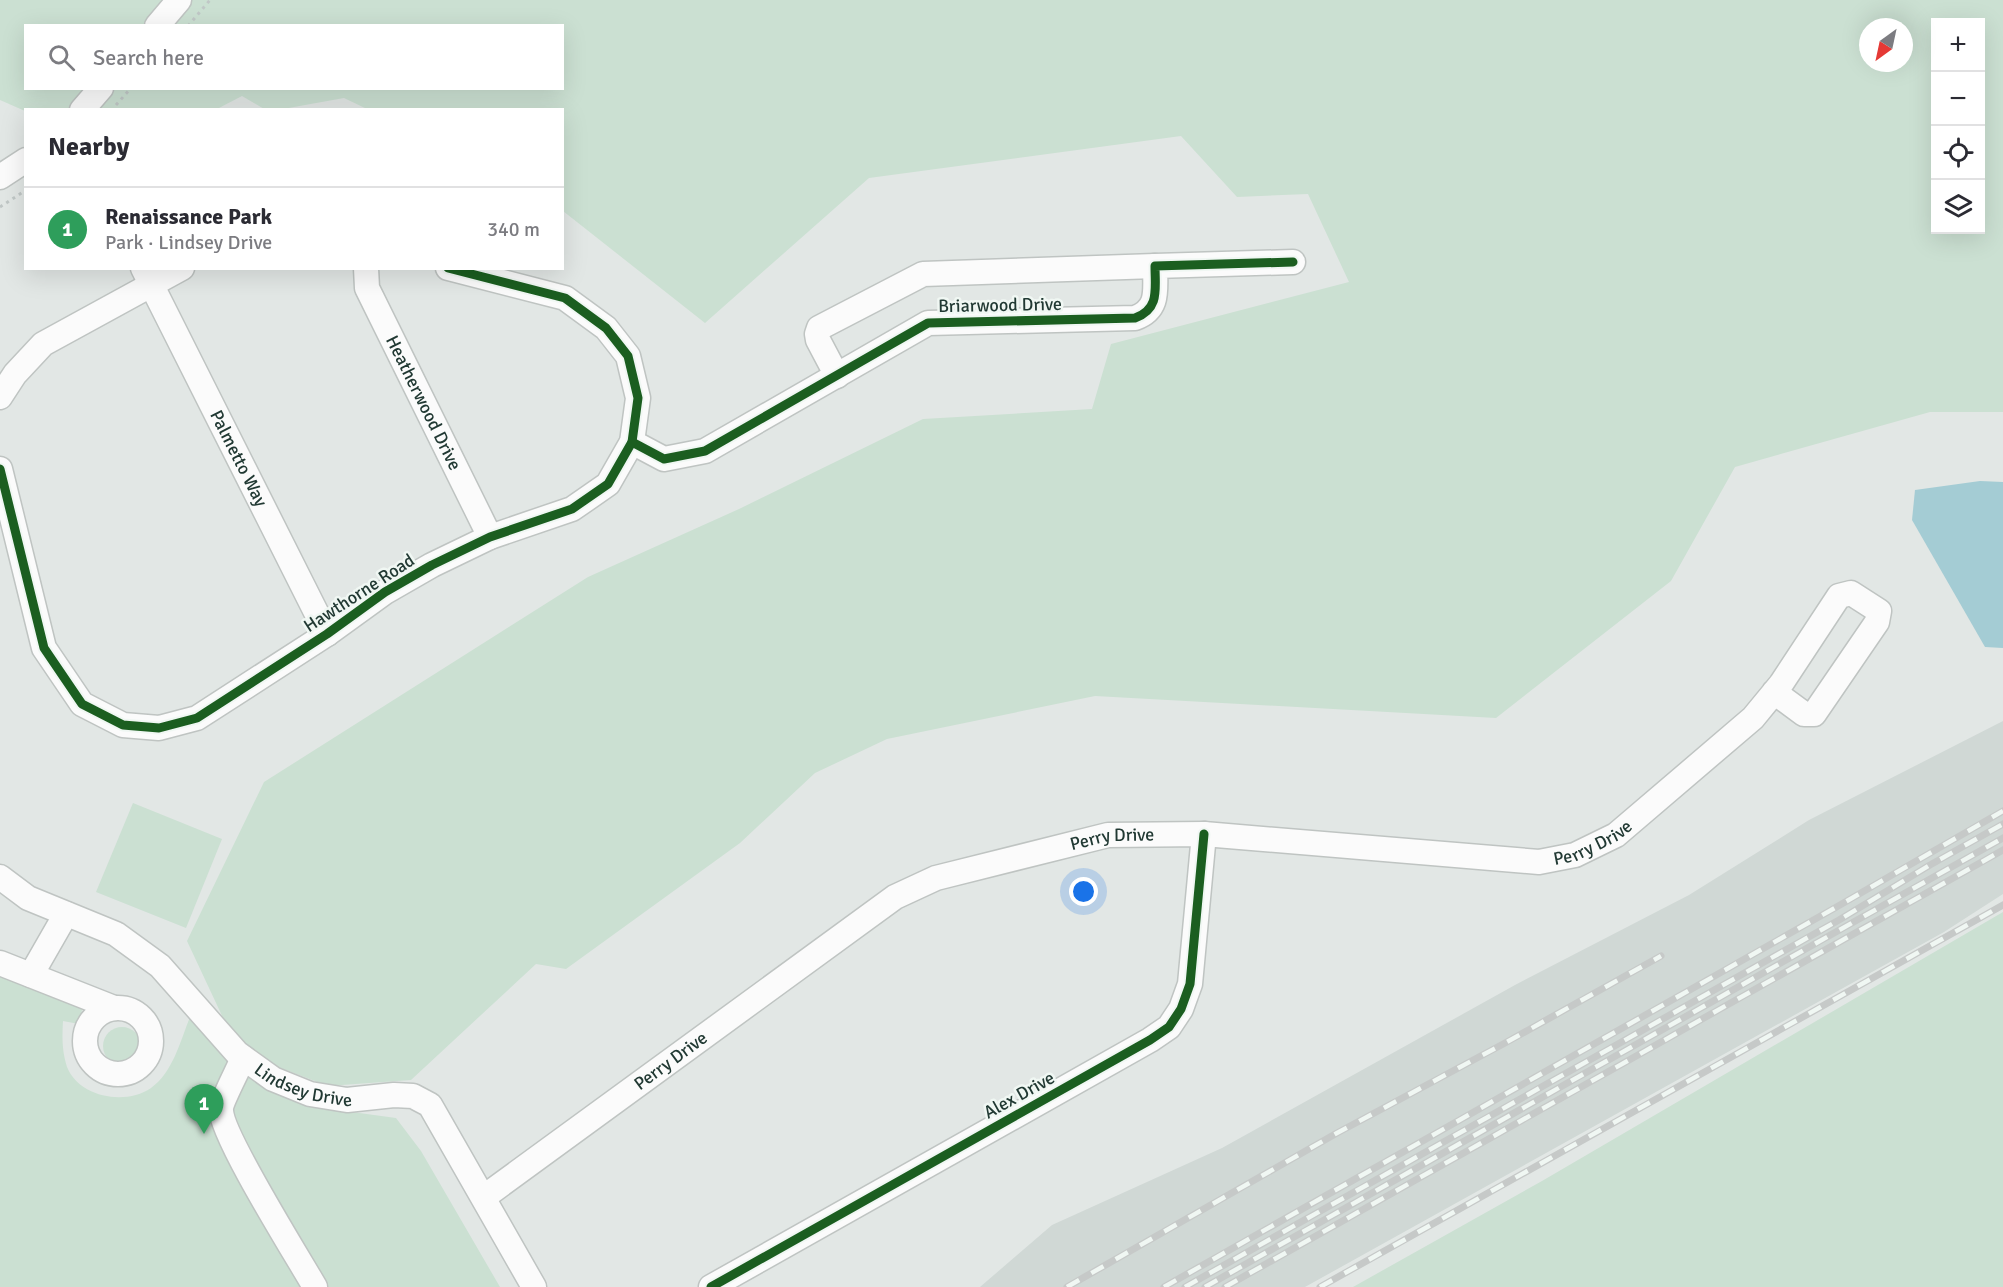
<!DOCTYPE html>
<html lang="en">
<head>
<meta charset="utf-8">
<style>
  :root { --surface:#fff; --page:#f2f2f3; --text:#2b2b33; --muted:#7c7c81; --line:#e1e1e2; --accent:#0b8043 }
  body { margin:0; font-family:Signika,sans-serif; background:var(--page); color:var(--text) }
  .controls { position:absolute; right:18px; top:18px; display:grid; overflow:hidden; border-radius:0px; box-shadow:0 6px 24px #0002 }
  .controls button { width:54px; height:54px; display:grid; place-items:center; padding:0; border:0; border-bottom:2px solid var(--line); background:var(--surface); color:var(--text); font:30px sans-serif }
  .compass { position:absolute; left:1859px; top:18px; width:54px; height:54px; border-radius:50%; background:var(--surface); box-shadow:0 6px 24px #0002; rotate:213deg }
  .you { position:absolute; left:1084px; top:892px; width:21px; height:21px; margin:-15px; border:4px solid #fff; border-radius:50%; background:#1a73e8; box-shadow:0 0 0 9px #1a73e833 }
  .badge { display:grid; place-items:center; width:39px; height:39px; border-radius:50%; background:var(--accent); color:#fff; font-size:20px; font-weight:700 }
  .pin { position:absolute; translate:-50% -50px; filter:drop-shadow(0 2px 3px #0008) }
  .pin::after { content:''; position:absolute; top:32px; width:21px; height:18px; background:inherit; clip-path:polygon(0 0,100% 0,50% 100%) }
  .list { margin:0; padding:0; list-style:none }
  h2 { display:flex; justify-content:space-between; align-items:center; height:78px; margin:0; padding:0 24px; font-size:26px }
  h2 small { font-size:20px; font-weight:400; color:var(--muted) }
  .list li { display:grid; grid-template-columns:39px 1fr auto; gap:18px; align-items:center; box-sizing:border-box; height:84px; padding:0 24px; border-top:2px solid var(--line) }
  .list b { display:block; font-size:22px; white-space:nowrap }
  .list p { margin:0; font-size:20px; white-space:nowrap; color:var(--muted) }
  .list em { font-size:20px; font-style:normal; color:var(--muted) }
  .icon { flex:none; width:33px; height:33px; fill:none; stroke:currentColor; stroke-width:2; stroke-linecap:round; stroke-linejoin:round }
  .map { position:relative; flex:none; width:2003px; height:1287px; overflow:hidden }
  .search { position:absolute; background:var(--surface); box-shadow:0 6px 24px #0002; left:24px; top:24px; width:540px; height:66px; display:flex; align-items:center; gap:15px; box-sizing:border-box; padding:0 21px; border-radius:0px; color:var(--muted); font-size:22px }
  .panel { position:absolute; background:var(--surface); box-shadow:0 6px 24px #0002; left:24px; top:108px; width:540px; height:162px; border-radius:0px }
  .map>svg:first-child { display:block }
  .built { fill:#d0d8d5 }
  .green { fill:#cbe0d2; fill-rule:evenodd }
  .water { fill:#a4ccd4 }
  .lines { fill:none; stroke-linecap:round; stroke-linejoin:round }
  .minor-casing { stroke:#bfc4c2; stroke-width:27 }
  .path { stroke:#c0c7c6; stroke-width:3; stroke-dasharray:3 4.5; stroke-linecap:butt }
  .minor { stroke:#fbfbfb; stroke-width:24 }
  .rail-casing { stroke:#c6c9c8; stroke-width:7 }
  .rail { stroke:#f0f7f3; stroke-width:4.5; stroke-dasharray:14; stroke-linecap:butt }
  .cycleway-casing { stroke:#f0f7f3; stroke-width:13 }
  .cycleway { stroke:#1b5e20; stroke-width:9 }
  .labels { text-anchor:middle; stroke-width:5; stroke-linejoin:round; paint-order:stroke }
  .street-label { font-size:18px; fill:#213933; stroke:#f0f7f3 }
</style>
</head>
<body>
<div class="map">
<svg width="2003" height="1287" viewBox="0 0 2003 1287">
  <rect width="100%" height="100%" fill="#e2e7e5"/>
  <!-- built -->
  <path class="built" d="M2003,721v173l-59,38 -639,355h-325l72,-62 170,-77 293,-163 174,-90 120,-75z"/>
  <!-- green -->
  <g class="green">
    <path d="M0,0h2003v412h-73l-195,55 -64,114 -175,137 -401,-22 -208,43 -72,34 -75,70 -174,126 -30,-5 -125,116 -83,6 -89,-34 -52,-111 77,-159 324,-205 151,-68 184,-90 169,-10 19,-65 238,-62 -41,-88 -71,3 -56,-61 -312,42 -164,145 -142,-112 -1,-101 -195,-1 -23,-11 -61,11 -17,1 -24,-14 -25,13 -191,1 -1,1 -25,-11zM1936,22h44v208h-44zM26,26h536v62h-536zM1868,27h36v36h-36z"/>
    <path d="M133,803l89,36 -36,89 -90,-36z"/>
    <path d="M2003,912v375h-650l189,-106z"/>
    <path d="M2,974l76,30 4,6 -3,14 -16,-3c-1,17 -1,30 4,46 12,30 58,39 84,21 22,-16 29,-46 39,-71l54,53 41,27 45,12 66,9 25,33 79,136h-500v-311z"/>
    <circle cx="122" cy="1046" r="19"/>
  </g>
  <!-- water -->
  <path class="water" d="M1980,481l23,1v166l-18,-1 -73,-127 3,-30z"/>
  <g class="lines">
    <defs>
      <g id="minor">
        <path d="M157,26l22,-26"/>
        <path d="M82,110l19,-22"/>
        <path d="M0,177l26,-17"/>
        <path id="s1" d="M143,268l184,366"/>
        <path id="s2" d="M366,268l1,20 123,249"/>
        <path d="M837,376l-19,-36 -1,-6 2,-6 104,-54 232,-8"/>
        <path d="M0,397l15,-23 28,-30 139,-76"/>
        <path d="M632,442l32,17 41,-8 223,-128 207,-5c25,-9 20,-29 20,-52l138,-4"/>
        <path d="M0,469l44,179 38,56 41,21 36,3 38,-10 130,-84 58,-42 47,-27 58,-28 82,-28 36,-25 24,-42 6,-44 -10,-42 -22,-28 -41,-30 -117,-30"/>
        <path id="s3" d="M0,877l28,21 88,36 44,32 77,87 36,26 37,15 37,6 47,-5 19,1 17,9 104,182"/>
        <path d="M0,963l114,45"/>
        <path d="M31,975l35,-61"/>
        <circle cx="118" cy="1041" r="33"/>
        <path d="M243,1058c-4,10 -21,42 -22,50 -2,24 78,151 94,179"/>
        <path id="s4" d="M484,1197l411,-300 41,-19 172,-43 96,-1 335,28 36,-7 41,-20 137,-117 28,-34 58,-88 12,-3 28,18 -2,11 -63,92h-10l-30,-22"/>
        <path d="M711,1287l439,-247 19,-13 12,-18 9,-25 14,-150"/>
      </g>
    </defs>
    <!-- minor casing -->
    <use href="#minor" class="minor-casing"/>
    <!-- path -->
    <g class="path">
      <path d="M188,26l22,-26"/>
      <path d="M116,105l15,-17"/>
      <path d="M0,207l26,-17"/>
    </g>
    <!-- minor -->
    <use href="#minor" class="minor"/>
    <defs>
      <g id="rail">
        <path d="M1067,1287l270,-154 168,-90 156,-87"/>
        <path d="M1164,1287l669,-378 170,-98"/>
        <path d="M1185,1287l654,-367 91,-55 73,-41"/>
        <path d="M1205,1287l798,-449"/>
        <path d="M1225,1287l778,-437"/>
        <path d="M1320,1287l683,-382"/>
      </g>
    </defs>
    <!-- rail casing -->
    <use href="#rail" class="rail-casing"/>
    <!-- rail -->
    <use href="#rail" class="rail"/>
    <defs>
      <g id="cycleway">
        <path d="M632,442l32,17 41,-8 223,-128 207,-5c25,-9 20,-29 20,-52l138,-4"/>
        <path d="M0,469l44,179 38,56 41,21 36,3 38,-10 130,-84 58,-42 47,-27 58,-28 82,-28 36,-25 24,-42 6,-44 -10,-42 -22,-28 -41,-30 -117,-30"/>
        <path d="M711,1287l439,-247 19,-13 12,-18 9,-25 14,-150"/>
      </g>
    </defs>
    <!-- cycleway casing -->
    <use href="#cycleway" class="cycleway-casing"/>
    <!-- cycleway -->
    <use href="#cycleway" class="cycleway"/>
  </g>
  <g class="labels">
    <!-- street labels -->
    <g class="street-label">
      <text transform="translate(1000 305) rotate(-1)" y="6">Briarwood Drive</text>
      <text dy="6" stroke="none"><textPath href="#s2" startOffset="148">Heatherwood Drive</textPath></text>
      <text dy="6" stroke="none"><textPath href="#s1" startOffset="213">Palmetto Way</textPath></text>
      <text transform="translate(359 593) rotate(-33)" y="6">Hawthorne Road</text>
      <text dy="6" stroke="none"><textPath href="#s4" startOffset="735">Perry Drive</textPath></text>
      <text dy="6" stroke="none"><textPath href="#s4" startOffset="1221">Perry Drive</textPath></text>
      <text dy="6" stroke="none"><textPath href="#s4" startOffset="231">Perry Drive</textPath></text>
      <text dy="6" stroke="none"><textPath href="#s3" startOffset="376">Lindsey Drive</textPath></text>
      <text transform="translate(1019 1095) rotate(-29)" y="6">Alex Drive</text>
    </g>
  </g>
</svg>
<div class="controls">
<button>+</button>
<button>−</button>
<button><svg class="icon" aria-label="locate" viewBox="0 0 24 24"><circle cx="12" cy="12" r="6"/><path d="M12 2v4M12 18v4M2 12h4M18 12h4"/></svg></button>
<button><svg class="icon" aria-label="layers" viewBox="0 0 24 24"><path d="M12 4l9 5-9 5-9-5zM3 14l9 5 9-5"/></svg></button>
</div>
<svg class="compass" viewBox="-18 -18 36 36"><path d="M0-13l5 13h-10z" fill="#e53935"/><path d="M0 13l5-13h-10z" fill="#7c7c81"/></svg>
<div class="you"></div>
<div class="pin badge" style="left:204px;top:1134px;background:#2e9e5b">1</div>
<div class="search"><svg class="icon" aria-label="search" viewBox="0 0 24 24"><circle cx="10" cy="10" r="6"/><path d="M15 15l6 6"/></svg>Search here</div>
<section class="panel">
<h2>Nearby<small></small></h2>
<ul class="list">
<li><span class="badge" style="background:#2e9e5b">1</span><div><b>Renaissance Park</b><p>Park · Lindsey Drive</p></div><em>340 m</em></li>
</ul>
</section>
</div>
</body>
</html>
